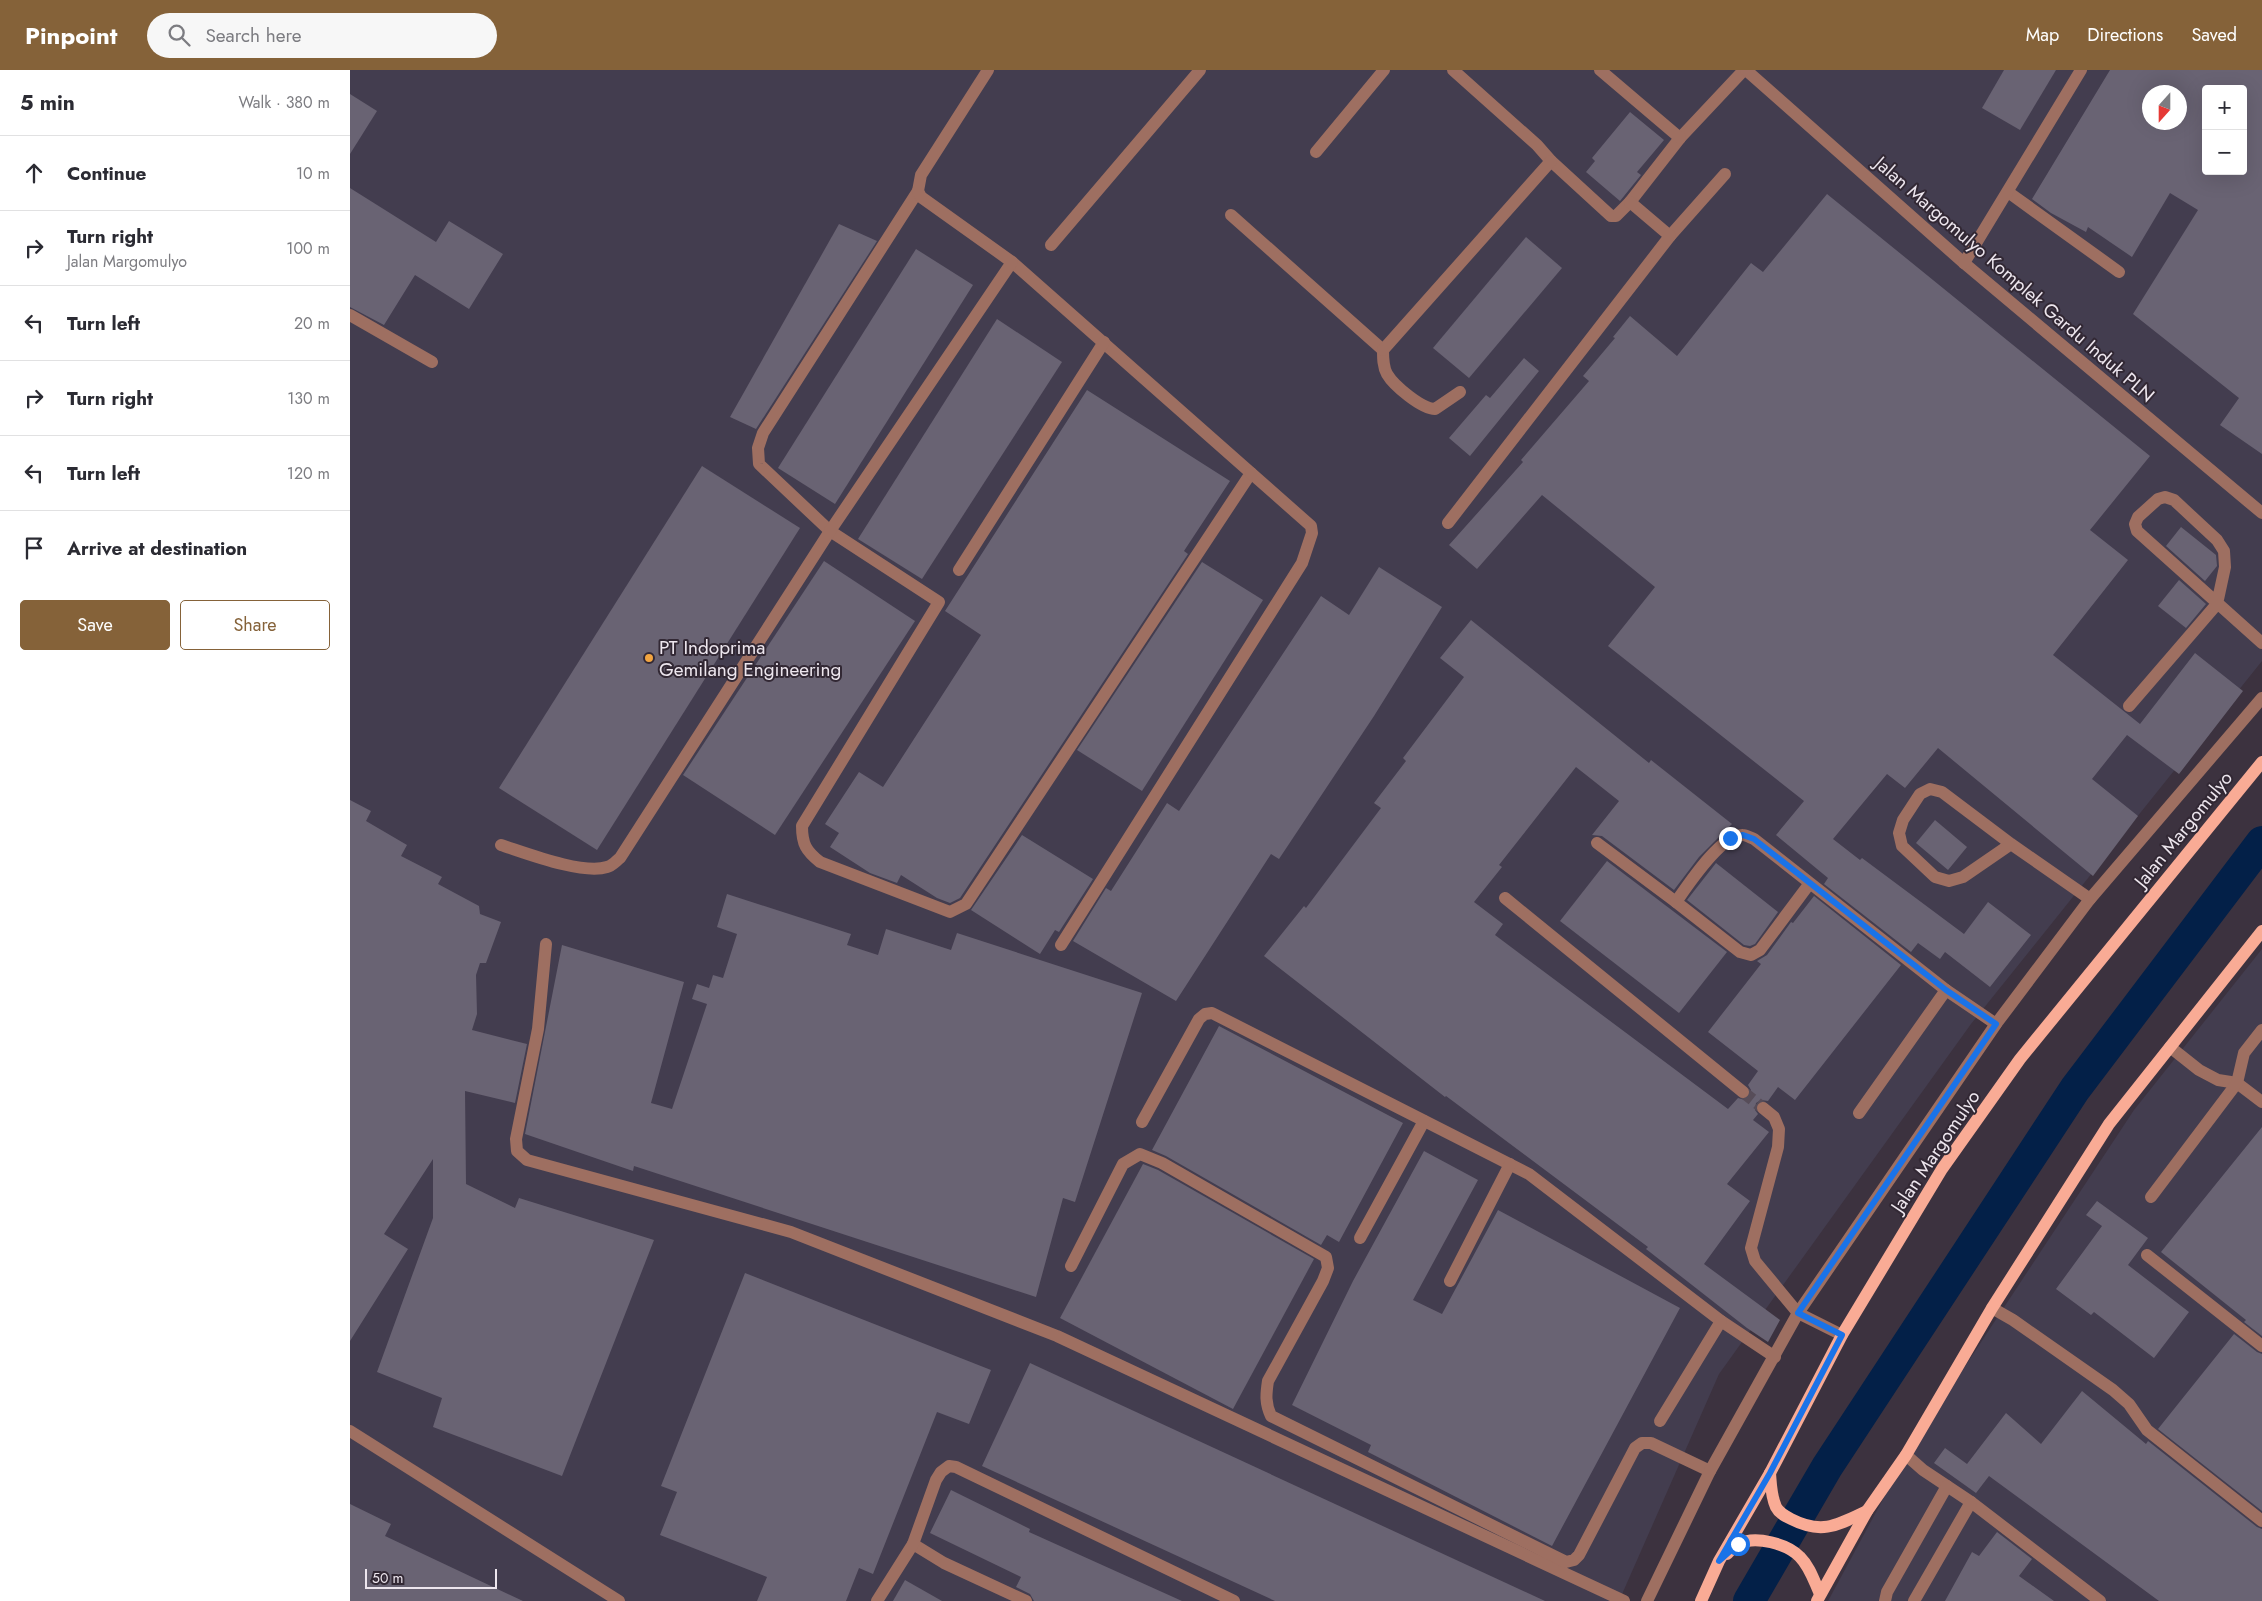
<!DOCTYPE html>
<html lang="en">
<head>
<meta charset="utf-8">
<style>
  :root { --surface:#fff; --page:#f7f7f7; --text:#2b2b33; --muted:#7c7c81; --line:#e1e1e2; --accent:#856239 }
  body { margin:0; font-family:Jost,sans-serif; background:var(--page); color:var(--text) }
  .controls { position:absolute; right:15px; top:15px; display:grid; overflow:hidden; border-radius:5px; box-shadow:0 5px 20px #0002 }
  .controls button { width:45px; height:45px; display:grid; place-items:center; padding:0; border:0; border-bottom:1px solid var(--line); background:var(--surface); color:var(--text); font:25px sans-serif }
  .compass { position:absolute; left:1792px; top:15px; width:45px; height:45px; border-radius:50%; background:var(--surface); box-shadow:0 5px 20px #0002; rotate:201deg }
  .scale { position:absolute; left:15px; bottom:12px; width:132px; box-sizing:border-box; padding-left:5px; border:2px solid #ede6ee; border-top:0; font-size:14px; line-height:18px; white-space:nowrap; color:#ede6ee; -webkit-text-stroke:4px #322834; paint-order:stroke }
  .stop { position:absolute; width:15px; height:15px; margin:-11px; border:4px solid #1a73e8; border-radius:50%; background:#fff }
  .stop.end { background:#1a73e8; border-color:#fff; box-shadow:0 1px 5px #0008 }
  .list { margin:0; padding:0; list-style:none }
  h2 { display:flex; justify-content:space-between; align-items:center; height:65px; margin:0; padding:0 20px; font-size:21px }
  h2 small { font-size:16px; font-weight:400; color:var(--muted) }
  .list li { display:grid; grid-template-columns:32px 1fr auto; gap:15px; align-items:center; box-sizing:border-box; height:75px; padding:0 20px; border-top:1px solid var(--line) }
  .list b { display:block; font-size:19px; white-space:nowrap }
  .list p { margin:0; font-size:16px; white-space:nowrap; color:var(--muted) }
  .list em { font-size:16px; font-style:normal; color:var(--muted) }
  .actions { display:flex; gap:10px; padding:15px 20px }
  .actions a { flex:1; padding:11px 0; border:1px solid var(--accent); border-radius:5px; text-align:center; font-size:18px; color:var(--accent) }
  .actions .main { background:var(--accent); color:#fff }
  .icon { flex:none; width:28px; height:28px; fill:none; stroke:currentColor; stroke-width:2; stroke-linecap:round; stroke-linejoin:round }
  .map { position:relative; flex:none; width:1912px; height:1531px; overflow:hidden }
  header { display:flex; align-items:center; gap:30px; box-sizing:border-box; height:70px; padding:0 25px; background:var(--accent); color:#fff }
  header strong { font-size:24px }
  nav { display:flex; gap:28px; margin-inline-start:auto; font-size:18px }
  .search { width:350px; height:45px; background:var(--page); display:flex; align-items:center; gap:12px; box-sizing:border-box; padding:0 18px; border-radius:28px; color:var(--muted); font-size:19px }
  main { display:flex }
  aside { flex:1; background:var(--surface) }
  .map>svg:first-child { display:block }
  .industrial { fill:#433d4f; fill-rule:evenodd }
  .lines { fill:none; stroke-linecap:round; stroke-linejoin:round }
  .river { stroke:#032048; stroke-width:32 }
  .building { fill:#696373; fill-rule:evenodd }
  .minor-tunnel { stroke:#574d59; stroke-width:12; stroke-dasharray:12 6; stroke-linecap:butt }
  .minor { stroke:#9e6f61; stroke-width:12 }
  .major { stroke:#f9ab95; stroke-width:12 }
  .route { stroke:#1a73e8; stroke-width:6 }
  .poi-dot { fill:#f2a541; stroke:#322834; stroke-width:2 }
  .labels { text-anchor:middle; stroke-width:4; stroke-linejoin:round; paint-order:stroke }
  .street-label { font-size:19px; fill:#ede6ee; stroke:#322834 }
  .poi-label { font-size:19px; fill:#ede6ee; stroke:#322834; text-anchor:start }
</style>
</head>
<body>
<header>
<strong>Pinpoint</strong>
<div class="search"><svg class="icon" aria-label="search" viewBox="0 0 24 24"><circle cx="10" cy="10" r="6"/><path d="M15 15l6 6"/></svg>Search here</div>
<nav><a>Map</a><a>Directions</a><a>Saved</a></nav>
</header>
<main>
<aside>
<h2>5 min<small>Walk · 380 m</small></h2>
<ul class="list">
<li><svg class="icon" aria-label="ahead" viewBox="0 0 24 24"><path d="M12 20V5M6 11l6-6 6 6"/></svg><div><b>Continue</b></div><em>10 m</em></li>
<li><svg class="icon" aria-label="right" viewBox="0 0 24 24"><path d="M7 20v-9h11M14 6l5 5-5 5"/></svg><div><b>Turn right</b><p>Jalan Margomulyo</p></div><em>100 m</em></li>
<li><svg class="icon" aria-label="left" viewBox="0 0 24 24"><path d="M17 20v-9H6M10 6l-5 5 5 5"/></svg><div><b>Turn left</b></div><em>20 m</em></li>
<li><svg class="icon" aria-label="right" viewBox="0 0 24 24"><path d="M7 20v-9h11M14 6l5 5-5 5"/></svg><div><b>Turn right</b></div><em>130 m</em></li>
<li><svg class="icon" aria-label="left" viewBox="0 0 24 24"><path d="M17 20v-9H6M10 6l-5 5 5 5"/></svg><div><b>Turn left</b></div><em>120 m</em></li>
<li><svg class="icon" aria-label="arrive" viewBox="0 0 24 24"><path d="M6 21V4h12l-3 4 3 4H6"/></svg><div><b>Arrive at destination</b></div></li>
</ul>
<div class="actions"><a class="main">Save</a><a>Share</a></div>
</aside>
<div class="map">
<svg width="1912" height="1531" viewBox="0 0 1912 1531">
  <rect width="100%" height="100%" fill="#3c323f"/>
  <!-- industrial -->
  <g class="industrial">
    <path d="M0,0h1912v591l-291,363 -252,350 -100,227h-1269zM1856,19h37v82h-37zM1800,22h30v30h-30z"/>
    <path d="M1912,879v652h-434l80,-148 226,-343z"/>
  </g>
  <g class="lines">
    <!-- river -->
    <path class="river" d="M1399,1531l78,-134 248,-378 187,-247"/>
  </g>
  <!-- building -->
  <g class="building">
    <path d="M1654,0h52l-36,60 -38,-22z"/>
    <path d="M1760,0h152v384l-42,-29 19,-27 -106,-84 65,-104 -28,-17 -38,64 -44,-30 -2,5 -35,-19 -19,-14zM1856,19h37v82h-37zM1800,22h30v30h-30z"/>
    <path d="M0,24l27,17 -27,43z"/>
    <path d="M1280,42l34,28 -27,32 4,3 -21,26 -34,-29 9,-11 -3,-3z"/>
    <path d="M0,118l86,54 13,-21 54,33 -34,55 -54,-34 -31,50 -34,-18z"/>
    <path d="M1477,124l323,262 -60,74 38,30 -75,95 87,69 55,-71 48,38 -64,83 -52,-39 -35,44 46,37 -45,60 -155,-128 -33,40 -18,-14 -54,65 27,21 2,-2 102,76 24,-32 43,33 -41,52 -45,-35 -5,7 -22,-16 -7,9 -87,-68 4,-6 -52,-43 28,-34 -196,-155 47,-59 -113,-92 -65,74 -28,-24 74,-83 -2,-2 68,-79 -6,-5 32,-38 -2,-1 17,-21 47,40 74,-93 12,9z"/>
    <path d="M489,154l38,17 -121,188 -26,-12z"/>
    <path d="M1176,167l36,31 -93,110 -36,-30z"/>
    <path d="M566,179l57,36 -138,219 -57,-36z"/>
    <path d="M647,249l65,43 -140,217 -64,-40z"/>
    <path d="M1174,288l15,13 -69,85 -21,-18 37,-43 4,3z"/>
    <path d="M737,320l143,91 -46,70 4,3 -228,344 -10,5 -13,-5 -36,-23 -4,8 -27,-10 -40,-26 9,-14 -14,-9 34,-52 24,15 98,-152 -36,-24z"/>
    <path d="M352,396l98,62 -203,322 -98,-62z"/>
    <path d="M1831,457l35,28 1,11 -12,15 -39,-35z"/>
    <path d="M474,491l91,60 -140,214 -92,-60z"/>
    <path d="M852,492l61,38 -121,191 -65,-41z"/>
    <path d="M1029,497l63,40 -68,109 -95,143 -8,-5 -95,147 -103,-60 33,-53 5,3 56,-88 12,8 142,-215 28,19z"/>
    <path d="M1829,510l27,24 -20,24 -28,-22z"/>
    <path d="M1121,550l178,143 2,-3 81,64 -33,33 -25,33 -72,-54 -10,-1 27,-34 -43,-34 -77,98 3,2 -28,35 29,22 -8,11 233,174 10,-11 7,2 5,-3 1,-7 -3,-5 10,-14 -50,-39 53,-68 -4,-3 10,-6 24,-33 2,1 21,-27 87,69 -106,135 -17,-13 -10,14 -7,-1 -5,3 -1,7 3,4 -5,6 16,12 -42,52 23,17 -46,63 76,56 -12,22 -21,-14 -101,-79 2,-2 -202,-151 -1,1 -181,-141 40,-50 2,2 75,-100 -7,-5 32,-42 -3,-3 61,-81 -24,-19z"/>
    <path d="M0,730l21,11 -5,10 41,24 -6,11 41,21 -4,7 41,22 1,8 21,8 -15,41h-6l-4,12 1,39 -5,16 55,14 -12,59 -50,-12 1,93 49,24 4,-10 135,42 -92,236 -129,-49 9,-29 -65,-26 56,-154v-59l-49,75 24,15 -58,92z"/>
    <path d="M1585,750l32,27 -19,23 -32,-27z"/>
    <path d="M672,765l71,44 -34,53 -4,-2 -15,24 -69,-44z"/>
    <path d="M1257,791l120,91 -48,61 -119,-92z"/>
    <path d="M1366,793l62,49 -23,32 -5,2 -6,-1 -57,-45z"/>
    <path d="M377,824l124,40 -4,11 31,10 8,-26 65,21 6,-17 185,60 -67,209 -12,-4 -27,99 -402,-131 -1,5 -108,-37 37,-189 122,37 -33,121 21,6 35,-105 -15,-5 5,-15 12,4 4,-13 10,3 14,-44 -20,-7z"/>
    <path d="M869,956l184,97 -64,119 -12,-7 -6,10 -155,-89 -14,-6z"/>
    <path d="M1912,1057v209l-18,-14 2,-2 -85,-68z"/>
    <path d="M1074,1081l54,29 -65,120 29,14 56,-104 182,98 -128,238 -184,-94 3,-7 -79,-40 61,-124z"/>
    <path d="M793,1094l15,6 156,89 -81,150 -173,-91z"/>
    <path d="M1747,1131l51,37 -20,27 61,47 -35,46 -60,-46 -3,3 -35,-26 46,-63 -16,-11z"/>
    <path d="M395,1203l246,97 -22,54 -32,-12 -64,162 -14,-6 -13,33h-89l10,-24 -107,-42 17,-43 -16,-6z"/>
    <path d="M1884,1264l23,18 5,2v157l-104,-82z"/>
    <path d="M680,1293l515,238h-270l-293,-135z"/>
    <path d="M1732,1321l64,53 2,-3 109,86 5,2v72h-103l-170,-125 -13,17 -42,-30 11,-15 22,16 39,-51 35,31z"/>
    <path d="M601,1420l79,39 -1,3 153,69h-148l-4,-7 -14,-7 5,-10 -91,-44z"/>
    <path d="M0,1434l41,20 -6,12 138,65h-173z"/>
    <path d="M1647,1462l35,27 -13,17 35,25h-109l27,-49 7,4z"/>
    <path d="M555,1510l37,21h-49z"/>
  </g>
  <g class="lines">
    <!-- minor-tunnel -->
    <path class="minor-tunnel" d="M1393,1022l20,16"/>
    <!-- minor -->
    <g class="minor">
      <path d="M1103,0l84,75 14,16 60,55h5l14,-14 50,-64 64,-68"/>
      <path d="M1250,0l80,68"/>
      <path d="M1396,0l218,193 298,250"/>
      <path d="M966,82l68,-82"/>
      <path d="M568,121l-155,242 -5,15 1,16 71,67 109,71 -137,224c0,18 4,25 18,36l130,50 16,-8 285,-431 -239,-211"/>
      <path d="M1658,122l111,80"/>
      <path d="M881,145l152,135c0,8 0,17 4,24 7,12 35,35 48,35l25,-17"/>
      <path d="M1320,166l55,-62"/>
      <path d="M701,175l149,-175"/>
      <path d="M1614,193l117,-193"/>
      <path d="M0,245l82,47"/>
      <path d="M1033,280l168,-189"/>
      <path d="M1098,453l222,-287 -40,-34"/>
      <path d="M609,500l145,-228"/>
      <path d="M1779,636l88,-102 8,-37 -1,-16 -7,-11 -43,-40 -9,-3 -7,2 -20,18 -3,7 2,7 125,112"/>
      <path d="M1247,773l79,59"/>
      <path d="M1661,774l-48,33 -14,4 -14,-4 -33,-31 -3,-13 4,-13 17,-26 10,-5 12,3 69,52 79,55"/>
      <path d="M151,775c25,8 82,30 106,22 5,-1 9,-6 13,-9l210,-327 182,-269 -91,-65 -3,-6 3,-16 67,-105"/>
      <path d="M1460,813l-50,67 -9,5 -11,-3 -64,-50c12,-17 45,-68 67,-67 3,0 8,3 11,4l192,151"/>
      <path d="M1155,828l238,194"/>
      <path d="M196,874l-8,85 -22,110 1,12 10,9 264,72 266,104 567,265"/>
      <path d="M711,875l241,-382 10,-30 -1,-7 -60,-53"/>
      <path d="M1820,977l29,23 19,10 19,3 25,19"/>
      <path d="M1413,1038l11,9 5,12 -1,18 -27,101 4,13 43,52 44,22"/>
      <path d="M1509,1043l87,-123 50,34"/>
      <path d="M792,1052l57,-103 6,-5 7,-1 317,161 192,147 54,36"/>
      <path d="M1801,1127l86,-114 7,-30 18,-23"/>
      <path d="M1010,1168l64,-117"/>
      <path d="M1797,1185l115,91"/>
      <path d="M721,1196l52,-102 17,-10 22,9 164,94 2,11 -5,13 -55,100c-2,13 -3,22 3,35l295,146 8,-2 5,-5 56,-107 7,-5h9l59,28"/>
      <path d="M1100,1211l60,-117"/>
      <path d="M1642,1238l21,12 100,70 16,14 18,26 115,91"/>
      <path d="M1310,1351l61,-100"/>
      <path d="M0,1361l269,170"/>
      <path d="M1556,1385l17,15 48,32 129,99"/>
      <path d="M563,1474l31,19 82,38"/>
      <path d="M527,1531l36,-57 23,-64 5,-8 8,-6 7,1 278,134"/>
      <path d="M1297,1531l63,-130 88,-158 198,-289 94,-125 172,-201"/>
      <path d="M1535,1531l2,-9 60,-106"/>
      <path d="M1564,1531l57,-99"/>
    </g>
    <!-- major -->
    <g class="major">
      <path d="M1420,1403c1,12 1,23 6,34 3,6 9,9 15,12 31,16 47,6 76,-8"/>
      <path d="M1377,1484c3,-3 7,-8 12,-10 16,-9 49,0 61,13 10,10 14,24 20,37"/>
      <path d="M1351,1531l18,-40 51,-88 72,-138 100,-166 78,-110 242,-297"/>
      <path d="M1467,1531l50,-90 39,-56 86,-147 117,-184 153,-193"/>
    </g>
  </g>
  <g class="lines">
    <!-- route -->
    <path class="route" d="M1380,768l13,-3 11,4 192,151 50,34 -198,289 44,22 -72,138 -51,88 19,-17"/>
  </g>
  <!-- markers -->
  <circle class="poi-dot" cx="299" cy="588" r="5"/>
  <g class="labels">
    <!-- street labels -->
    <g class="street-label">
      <text transform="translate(1665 209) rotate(41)" y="7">Jalan Margomulyo Komplek Gardu Induk PLN</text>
      <text transform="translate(1833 759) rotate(-51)" y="7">Jalan Margomulyo</text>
      <text transform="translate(1585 1081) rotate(-56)" y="7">Jalan Margomulyo</text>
    </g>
    <!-- poi labels -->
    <g class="poi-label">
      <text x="309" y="584">PT Indoprima<tspan x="309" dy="22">Gemilang Engineering</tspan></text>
    </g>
  </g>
</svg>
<div class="controls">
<button>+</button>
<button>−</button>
</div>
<svg class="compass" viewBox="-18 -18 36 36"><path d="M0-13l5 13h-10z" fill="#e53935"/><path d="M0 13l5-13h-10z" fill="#7c7c81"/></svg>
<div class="scale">50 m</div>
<div class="stop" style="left:1388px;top:1474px"></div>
<div class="stop end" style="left:1380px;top:768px"></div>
</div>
</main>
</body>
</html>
